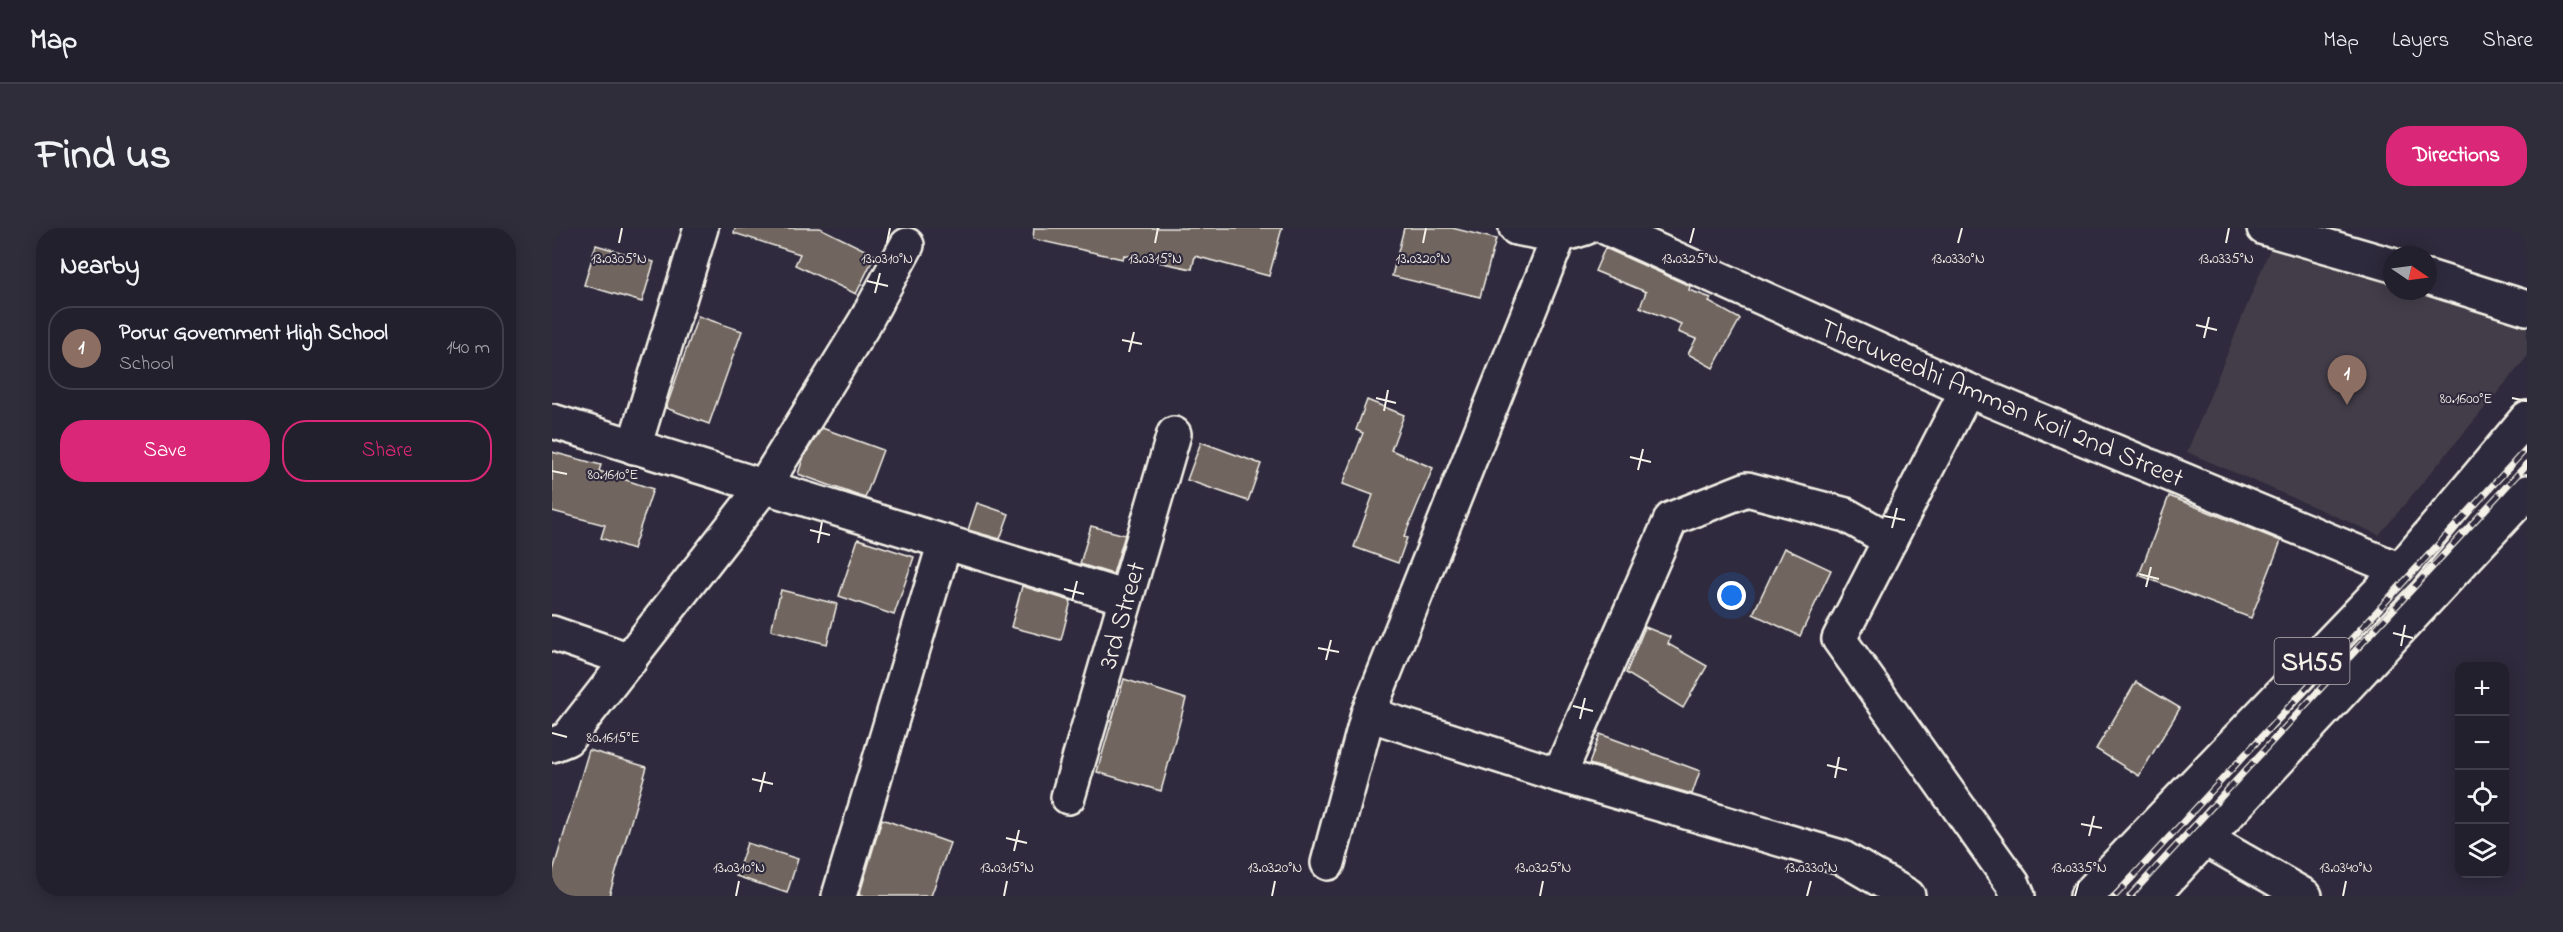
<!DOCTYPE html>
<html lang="en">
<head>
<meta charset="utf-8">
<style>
  :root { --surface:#23202e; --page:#2f2d3a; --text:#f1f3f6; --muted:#a3a3aa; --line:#403e4a; --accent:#db2777 }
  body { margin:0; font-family:"Indie Flower",sans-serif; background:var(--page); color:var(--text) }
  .controls { position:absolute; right:18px; bottom:18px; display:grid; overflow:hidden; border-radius:12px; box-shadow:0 3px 15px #0003 }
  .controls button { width:54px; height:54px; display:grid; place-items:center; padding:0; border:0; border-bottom:2px solid var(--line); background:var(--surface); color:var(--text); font:30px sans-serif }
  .compass { position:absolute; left:1831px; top:18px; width:54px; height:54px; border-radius:50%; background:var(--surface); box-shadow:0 3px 15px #0003; rotate:103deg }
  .you { position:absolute; left:1180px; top:368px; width:21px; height:21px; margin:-15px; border:4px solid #fff; border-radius:50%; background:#1a73e8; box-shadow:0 0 0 9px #1a73e833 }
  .badge { display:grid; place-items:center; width:39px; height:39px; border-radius:50%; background:var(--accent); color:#fff; font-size:20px; font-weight:700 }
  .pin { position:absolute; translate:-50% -50px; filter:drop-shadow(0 2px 3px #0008) }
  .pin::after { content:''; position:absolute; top:32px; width:21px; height:18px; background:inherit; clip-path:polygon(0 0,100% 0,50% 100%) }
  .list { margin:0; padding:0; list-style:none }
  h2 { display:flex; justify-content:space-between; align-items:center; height:78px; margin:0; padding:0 24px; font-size:26px }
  h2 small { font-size:20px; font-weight:400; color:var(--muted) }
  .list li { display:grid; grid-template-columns:39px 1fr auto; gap:18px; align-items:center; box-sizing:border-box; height:84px; margin:0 12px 12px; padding:0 12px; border:2px solid var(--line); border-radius:24px }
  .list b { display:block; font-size:22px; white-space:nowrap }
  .list p { margin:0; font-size:20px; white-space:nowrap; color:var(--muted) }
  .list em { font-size:20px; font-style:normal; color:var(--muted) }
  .actions { display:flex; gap:12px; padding:18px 24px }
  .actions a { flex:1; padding:14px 0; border:2px solid var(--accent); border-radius:24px; text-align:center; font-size:21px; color:var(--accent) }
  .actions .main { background:var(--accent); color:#fff }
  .icon { flex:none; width:33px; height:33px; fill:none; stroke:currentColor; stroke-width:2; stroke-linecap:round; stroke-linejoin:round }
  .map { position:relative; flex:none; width:1975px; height:668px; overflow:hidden; border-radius:24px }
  header { display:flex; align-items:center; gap:36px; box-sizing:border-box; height:84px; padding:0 30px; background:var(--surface); border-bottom:2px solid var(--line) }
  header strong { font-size:28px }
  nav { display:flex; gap:33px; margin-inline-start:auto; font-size:21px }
  .intro { display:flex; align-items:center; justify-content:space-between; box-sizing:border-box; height:144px; padding:0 36px }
  h1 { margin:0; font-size:42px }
  .button { padding:15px 27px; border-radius:24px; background:var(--accent); color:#fff; font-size:21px; font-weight:700 }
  main { display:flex; gap:36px; padding:0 36px }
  aside { flex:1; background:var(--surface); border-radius:24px; box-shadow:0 3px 15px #0003 }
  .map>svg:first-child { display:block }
  .built { fill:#433c48 }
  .building { fill:#716560; stroke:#f4f1e8; stroke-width:1.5 }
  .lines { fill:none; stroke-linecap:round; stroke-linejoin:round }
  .minor-casing { stroke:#f4f1e8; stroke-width:38 }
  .major-casing { stroke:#f4f1e8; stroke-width:38 }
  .minor { stroke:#2f2a3d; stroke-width:33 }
  .major { stroke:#2f2a3d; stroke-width:33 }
  .rail-casing { stroke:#f4f1e8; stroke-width:7 }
  .rail { stroke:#2f2a3d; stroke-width:4.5; stroke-dasharray:14; stroke-linecap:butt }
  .ticks { fill:none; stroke:#f4f1e8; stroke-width:2 }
  .labels { text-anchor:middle; stroke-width:4.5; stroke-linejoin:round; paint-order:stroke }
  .shield { fill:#2f2a3d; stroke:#b9b5b5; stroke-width:1.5 }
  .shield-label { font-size:26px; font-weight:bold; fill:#f4f1e8 }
  .street-label { font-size:27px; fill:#f4f1e8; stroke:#2f2a3d }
  .ticks-label { font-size:15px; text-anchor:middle; fill:#f4f1e8; stroke:#2f2a3d; stroke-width:4.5; stroke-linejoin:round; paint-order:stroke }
</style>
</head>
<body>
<header>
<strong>Map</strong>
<nav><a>Map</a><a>Layers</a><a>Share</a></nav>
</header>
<div class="intro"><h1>Find us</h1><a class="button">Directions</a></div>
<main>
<aside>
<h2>Nearby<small></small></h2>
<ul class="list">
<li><span class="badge" style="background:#8d6e63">1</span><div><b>Porur Government High School</b><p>School</p></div><em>140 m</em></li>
</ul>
<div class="actions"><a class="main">Save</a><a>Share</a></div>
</aside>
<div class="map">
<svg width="1975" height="668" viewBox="0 0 1975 668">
  <rect width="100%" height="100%" fill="#2f2a3d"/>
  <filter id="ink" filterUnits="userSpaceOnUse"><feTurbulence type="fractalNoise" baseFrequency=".0167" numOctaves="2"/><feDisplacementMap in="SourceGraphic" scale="12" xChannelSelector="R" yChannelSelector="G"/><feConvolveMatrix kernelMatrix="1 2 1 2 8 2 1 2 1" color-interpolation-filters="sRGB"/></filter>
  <g filter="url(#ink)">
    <!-- built -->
    <path class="built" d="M1720,16l120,38v9h28l107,34v32l-148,178 -192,-83z"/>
    <!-- building -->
    <g class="building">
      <path d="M183,0h85l55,27 -19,39 -61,-29 5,-11 -66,-21z"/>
      <path d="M482,0h248l-13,48 -74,-20 -3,13 -68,-14 -1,4 -90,-20z"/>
      <path d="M852,0h48l44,11 -16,58 -88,-21z"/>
      <path d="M44,17l58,17 -12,40 -58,-17z"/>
      <path d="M1053,20l85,38 -1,4 22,8 -2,4 31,17 -27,49 -25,-14 8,-15 -18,-7 3,-8 -41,-17 6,-15 -51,-21z"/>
      <path d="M146,88l44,15 -33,93 -43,-16z"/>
      <path d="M815,172l37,15 -13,35 42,18 -29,69 3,1 -9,25 -44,-16 19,-52 -30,-11 20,-51 -7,-3z"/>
      <path d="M270,200l61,22 -18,48 -67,-24 6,-18z"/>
      <path d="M649,214l60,22 -13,37 -61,-21z"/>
      <path d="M0,224l49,13 -2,6 54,18 -20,60 -32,-11 4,-13 -53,-14z"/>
      <path d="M1617,268l112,45 -30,77 -112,-43z"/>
      <path d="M425,275l32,11 -9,25 -32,-9z"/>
      <path d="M539,298l34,9 -12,39 -33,-10z"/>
      <path d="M306,311l56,18 -20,58 -55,-19z"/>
      <path d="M1232,320l47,22 -31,66 -47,-22z"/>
      <path d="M470,358l49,15 -10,39 -50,-13z"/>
      <path d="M229,362l56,14 -10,40 -56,-14z"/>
      <path d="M1093,399l25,10 -2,7 39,22 -24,42 -57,-35z"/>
      <path d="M572,451l62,20 -25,92 -64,-19z"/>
      <path d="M1584,454l44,26 -41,68 -43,-27z"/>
      <path d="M1048,506l100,37 -8,23 -103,-30z"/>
      <path d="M37,522l58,17 -38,129h-57v-22z"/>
      <path d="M330,591l68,24 -19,53h-72z"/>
      <path d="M195,615l51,16 -11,34 -51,-17z"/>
    </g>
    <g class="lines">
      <defs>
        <g id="minor">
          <path d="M964,0l43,8"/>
          <path d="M1055,0l360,162 433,180"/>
          <path d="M1712,0l128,37"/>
          <path d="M1876,49l99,31"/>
          <path d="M1415,162l-128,249 174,245 5,12"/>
          <path d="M0,193l574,177"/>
          <path d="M82,219l67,-219"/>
          <path d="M0,405l78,27"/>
          <path d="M816,486l191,61 282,82 67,39"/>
          <path d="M0,517l15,-6 197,-253 101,-164 42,-77"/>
          <path d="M1007,547l112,-256 76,-30 99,26 44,25"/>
          <path d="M516,569l106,-363"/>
          <path d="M1652,610l101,58"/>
          <path d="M776,635l40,-149 191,-478 26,-8"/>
          <path d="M287,668l106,-354"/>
        </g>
        <g id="major">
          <path d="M1535,668l313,-326 127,-152"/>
          <path d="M1600,668l375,-404"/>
        </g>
      </defs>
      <!-- minor casing -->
      <use href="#minor" class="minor-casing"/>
      <!-- major casing -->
      <use href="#major" class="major-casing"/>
      <!-- minor -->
      <use href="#minor" class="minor"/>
      <!-- major -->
      <use href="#major" class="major"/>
      <defs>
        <g id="rail">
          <path d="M1563,668l412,-448"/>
          <path d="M1578,668l397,-432"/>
        </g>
      </defs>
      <!-- rail casing -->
      <use href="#rail" class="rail-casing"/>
      <!-- rail -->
      <use href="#rail" class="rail"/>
    </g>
  </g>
  <!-- ticks -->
  <path class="ticks" d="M67,15l3,-15M335,15l3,-15M603,15l3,-15M871,15l3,-15M1138,15l4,-15M1406,15l4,-15M1674,15l3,-15M315,53l21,5M323,65l5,-20M1644,97l21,5M1652,110l5,-21M570,112l20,4M577,124l5,-20M824,170l20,5M1960,170l15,3M832,183l4,-21M1078,229l21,5M1086,242l5,-21M0,243l15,3M1332,288l21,4M1340,300l5,-20M258,302l20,5M266,315l4,-21M1587,346l20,5M1594,359l5,-20M512,361l20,5M520,373l5,-20M1841,405l20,5M1849,418l4,-21M766,420l21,4M774,432l5,-20M1021,478l20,5M1028,491l5,-21M0,505l15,4M1275,537l20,5M1283,550l4,-21M200,551l21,5M208,564l5,-20M1529,596l21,4M1537,608l5,-20M454,610l21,5M462,623l5,-21M184,668l3,-15M452,668l3,-15M720,668l3,-15M988,668l3,-15M1255,668l4,-15M1523,668l4,-15M1791,668l3,-15"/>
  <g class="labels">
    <!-- shield labels -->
    <rect class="shield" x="1722.5" y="410" width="75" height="46" rx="4.5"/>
    <g class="shield-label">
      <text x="1760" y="442">SH55</text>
    </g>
    <!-- street labels -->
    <g class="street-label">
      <text transform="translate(1450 174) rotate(23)" y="9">Theruveedhi Amman Koil 2nd Street</text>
      <text transform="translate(569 387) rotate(-74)" y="9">3rd Street</text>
    </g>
  </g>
  <g class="ticks-label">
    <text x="67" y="35">13.0305°N</text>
    <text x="335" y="35">13.0310°N</text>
    <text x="603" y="35">13.0315°N</text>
    <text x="871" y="35">13.0320°N</text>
    <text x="1138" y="35">13.0325°N</text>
    <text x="1406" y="35">13.0330°N</text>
    <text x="1674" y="35">13.0335°N</text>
    <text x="1914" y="175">80.1600°E</text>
    <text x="61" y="251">80.1610°E</text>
    <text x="61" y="514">80.1615°E</text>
    <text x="187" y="644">13.0310°N</text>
    <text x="455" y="644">13.0315°N</text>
    <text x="723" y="644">13.0320°N</text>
    <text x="991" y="644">13.0325°N</text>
    <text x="1259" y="644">13.0330°N</text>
    <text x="1527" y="644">13.0335°N</text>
    <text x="1794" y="644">13.0340°N</text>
  </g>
</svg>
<div class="controls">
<button>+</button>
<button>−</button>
<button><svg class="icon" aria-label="locate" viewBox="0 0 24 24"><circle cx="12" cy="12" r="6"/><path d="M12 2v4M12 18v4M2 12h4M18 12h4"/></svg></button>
<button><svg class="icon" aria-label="layers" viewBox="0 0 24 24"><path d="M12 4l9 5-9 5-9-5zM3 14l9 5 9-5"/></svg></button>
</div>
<svg class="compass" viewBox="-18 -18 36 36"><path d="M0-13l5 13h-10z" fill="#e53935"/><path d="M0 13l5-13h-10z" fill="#a3a3aa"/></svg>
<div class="you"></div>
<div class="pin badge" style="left:1795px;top:177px;background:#8d6e63">1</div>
</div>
</main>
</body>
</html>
